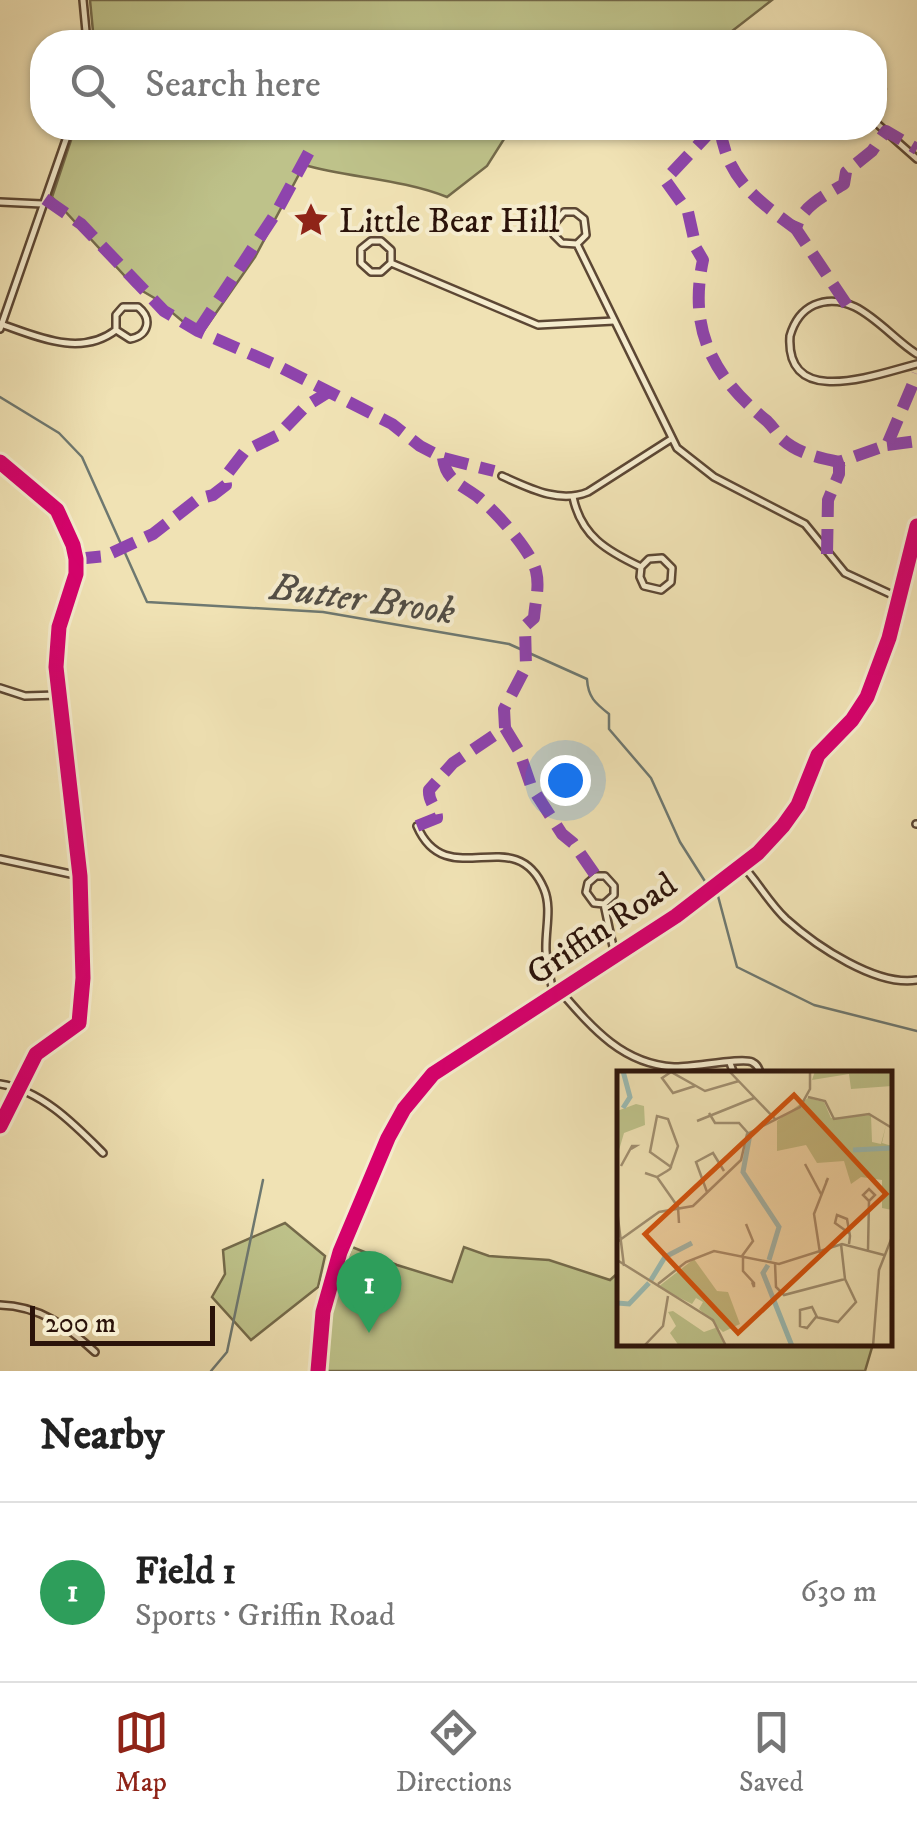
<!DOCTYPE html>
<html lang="en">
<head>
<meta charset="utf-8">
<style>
  :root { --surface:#fff; --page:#f2f2f2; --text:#222; --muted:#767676; --line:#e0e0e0; --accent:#8f2418 }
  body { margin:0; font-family:"IM FELL DW Pica",serif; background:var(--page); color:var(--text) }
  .scale { position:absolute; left:30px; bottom:25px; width:185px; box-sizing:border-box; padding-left:10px; border:5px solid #2b130a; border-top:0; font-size:28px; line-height:35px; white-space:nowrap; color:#2b130a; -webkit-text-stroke:8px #f5ecce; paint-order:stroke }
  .you { position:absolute; left:565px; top:780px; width:35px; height:35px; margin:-25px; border:8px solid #fff; border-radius:50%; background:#1a73e8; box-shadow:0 0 0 15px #1a73e833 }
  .badge { display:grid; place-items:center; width:65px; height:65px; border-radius:50%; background:var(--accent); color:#fff; font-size:32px; font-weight:700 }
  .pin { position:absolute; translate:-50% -82px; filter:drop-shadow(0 2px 5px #0008) }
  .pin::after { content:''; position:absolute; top:52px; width:35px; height:30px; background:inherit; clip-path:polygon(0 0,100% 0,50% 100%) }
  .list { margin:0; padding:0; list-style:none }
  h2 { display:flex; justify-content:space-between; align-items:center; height:130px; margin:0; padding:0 40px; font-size:42px }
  h2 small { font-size:32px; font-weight:400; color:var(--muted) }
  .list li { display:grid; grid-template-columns:65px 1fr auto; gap:30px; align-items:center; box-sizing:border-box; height:180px; padding:0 40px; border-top:2px solid var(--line) }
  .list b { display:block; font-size:38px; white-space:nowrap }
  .list p { margin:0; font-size:32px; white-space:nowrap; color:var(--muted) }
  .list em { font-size:32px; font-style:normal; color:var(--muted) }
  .icon { flex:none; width:55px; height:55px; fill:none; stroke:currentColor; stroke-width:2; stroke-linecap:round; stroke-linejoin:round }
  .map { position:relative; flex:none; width:917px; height:1371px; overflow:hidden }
  .search { position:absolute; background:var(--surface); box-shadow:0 2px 8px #0004; left:30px; right:30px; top:30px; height:110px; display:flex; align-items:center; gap:25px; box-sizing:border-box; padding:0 35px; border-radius:40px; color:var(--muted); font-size:38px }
  .sheet { height:310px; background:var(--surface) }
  nav { display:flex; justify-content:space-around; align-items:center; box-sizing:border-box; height:140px; border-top:2px solid var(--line); background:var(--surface); font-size:28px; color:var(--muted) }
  nav a { display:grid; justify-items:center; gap:5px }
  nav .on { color:var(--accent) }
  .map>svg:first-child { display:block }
  .green { fill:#bec28a; stroke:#746a4a; stroke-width:2.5 }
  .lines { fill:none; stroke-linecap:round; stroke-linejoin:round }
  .stream { stroke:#6e7870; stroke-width:2.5 }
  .minor-casing { stroke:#5c4734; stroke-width:10 }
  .minor { stroke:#f5ecce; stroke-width:5 }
  .quiet { stroke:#8e44ad; stroke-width:12; stroke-dasharray:25 12; stroke-linecap:butt }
  .cycleway-casing { stroke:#f5ecce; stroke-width:21 }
  .cycleway { stroke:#d6006c; stroke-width:15 }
  .labels { text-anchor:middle; stroke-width:8; stroke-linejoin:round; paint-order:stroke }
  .poi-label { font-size:35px; fill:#2b130a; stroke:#f5ecce; text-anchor:start }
  .street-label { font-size:35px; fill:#2b130a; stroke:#f5ecce }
  .water-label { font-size:38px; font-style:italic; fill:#524e46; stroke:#f5ecce }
  .inset-river { fill:none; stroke:#9bbcb4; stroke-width:5 }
  .inset-road { fill:none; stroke:#a18f70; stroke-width:2.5 }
  .view { fill:#d5520c; fill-opacity:0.15; stroke:#d5520c; stroke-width:5 }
  .inset-edge { fill:none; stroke:#2b130a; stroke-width:5 }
</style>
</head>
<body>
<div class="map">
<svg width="917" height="1371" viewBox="0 0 917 1371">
  <rect width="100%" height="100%" fill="#f0e2b4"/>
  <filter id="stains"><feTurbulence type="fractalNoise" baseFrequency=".002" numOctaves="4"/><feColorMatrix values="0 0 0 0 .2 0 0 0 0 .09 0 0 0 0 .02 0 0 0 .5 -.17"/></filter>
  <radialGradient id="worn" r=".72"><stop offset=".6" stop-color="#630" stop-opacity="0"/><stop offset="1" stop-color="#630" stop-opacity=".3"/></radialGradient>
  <!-- green -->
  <g class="green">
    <path d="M90,0h682l-54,42h-624z"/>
    <path d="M75,128h436l-24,38 -40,31c-46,-18 -96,-19 -143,-32l-49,92 -55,79 -44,-37 -22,-13 -82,-89z"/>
    <path d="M285,1223l40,33 -7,31 -67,53 -39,-43 13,-23 -2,-24z"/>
    <path d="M352,1247l45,18 55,17 12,-35 25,9 60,4 61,20 9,-8 1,72h253l-8,27h-542l8,-71z"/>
  </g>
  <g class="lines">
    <!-- stream -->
    <g class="stream">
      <path d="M0,397l59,36 23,24 65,145 176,10 186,32 78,35c1,18 8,24 22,35v15l42,49 29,64 26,41"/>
      <path d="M718,896l19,71 77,38 103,26"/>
      <path d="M211,1371l16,-19 36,-172"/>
    </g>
    <defs>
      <g id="minor">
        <path d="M83,0l4,42"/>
        <path d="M874,64c11,17 11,33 0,50"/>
        <path d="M874,121l43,38"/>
        <path d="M827,128l15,2 15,-2"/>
        <path d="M0,202l42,2"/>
        <path d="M577,244l-15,-1 -8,-8v-11l10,-12h11l9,7 2,16 -9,9 100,204 37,29 91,47 40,49 54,25"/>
        <path d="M391,263l-10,9h-10l-10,-9v-14l10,-8h10l10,9v13l147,62 76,-4"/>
        <path d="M1,324c37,13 80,33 115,6v-15l7,-8h15c15,12 10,29 -8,32l-14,-9"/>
        <path d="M0,329l70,-201"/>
        <path d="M917,354c-30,-18 -62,-67 -103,-49 -13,6 -20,17 -24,31 -5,74 87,38 127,28"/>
        <path d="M0,462l57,48 16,35 3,14v15l-17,53 -3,40 24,209 3,102 -4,45 -43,31 -36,72"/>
        <path d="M502,476c27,12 57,28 86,16l83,-53"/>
        <path d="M573,497c8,39 34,54 68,70l-1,10 4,9 17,4 10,-8 1,-14 -10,-10 -13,1 -8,8"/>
        <path d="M0,688l25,8 33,-1"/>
        <path d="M916,824h1"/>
        <path d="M417,826c30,69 98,-6 127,63 8,19 1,41 2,62 1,15 5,30 8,46"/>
        <path d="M0,859l80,17"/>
        <path d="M742,865c16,17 27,38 44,54 30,27 91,68 131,61"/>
        <path d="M604,904l10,-9v-9l-9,-10h-9l-8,7 -2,9 8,11 10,1 11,52"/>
        <path d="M561,992c32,37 62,72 113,75 17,1 68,-10 78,-5 6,3 6,6 9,12"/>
        <path d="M730,1063l4,11"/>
        <path d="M0,1084c41,6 74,40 103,69"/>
        <path d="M0,1305c39,1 67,21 95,47"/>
        <path d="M318,1371l5,-59 17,-60 48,-114 16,-29 29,-35 243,-158 82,-63 25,-27 15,-21 20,-50 34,-35 15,-23 22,-59 28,-112"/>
      </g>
    </defs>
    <!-- minor casing -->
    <use href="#minor" class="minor-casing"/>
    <!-- minor -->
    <use href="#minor" class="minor"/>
    <!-- quiet -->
    <g class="quiet">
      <path d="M714,128l-49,52 23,32 8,36 7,12c-15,70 10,117 64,161 6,6 10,12 15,18 15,14 37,19 57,23"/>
      <path d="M720,128c7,51 36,71 76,101"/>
      <path d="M45,199l36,25 83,87 34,20 78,34 116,59 28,22 23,12 51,13"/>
      <path d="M847,305l-51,-76c5,-23 30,-34 48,-45l2,-12 26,-21 14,-20 31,18"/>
      <path d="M198,331l78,-118 33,-61"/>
      <path d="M887,445l30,-4"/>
      <path d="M827,554l1,-54 11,-26v-12l48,-17 30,-71"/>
      <path d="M76,559l29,-3 48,-22 45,-35 15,-4 13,-10 -1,-8 20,-26 33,-16 28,-29 21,-13"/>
      <path d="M505,728l14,23 12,35 31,48 11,9 23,33"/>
      <path d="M417,826l20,-8c0,-11 -9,-16 -8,-28l24,-27 52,-35 -1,-19 22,-42 -1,-41 9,-8c1,-16 6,-31 2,-47 -5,-21 -41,-60 -58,-74 -16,-12 -32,-16 -35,-39"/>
    </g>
    <defs>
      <g id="cycleway">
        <path d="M0,462l57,48 16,35 3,14v15l-17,53 -3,40 24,209 3,102 -4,45 -43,31 -36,72"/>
        <path d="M318,1371l5,-59 17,-60 48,-114 16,-29 29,-35 243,-158 82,-63 25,-27 15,-21 20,-50 34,-35 15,-23 22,-59 28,-112"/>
      </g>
    </defs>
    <!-- cycleway casing -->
    <use href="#cycleway" class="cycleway-casing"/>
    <!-- cycleway -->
    <use href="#cycleway" class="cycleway"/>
  </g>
  <!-- icons -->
  <defs>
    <symbol id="sight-bare" viewBox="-9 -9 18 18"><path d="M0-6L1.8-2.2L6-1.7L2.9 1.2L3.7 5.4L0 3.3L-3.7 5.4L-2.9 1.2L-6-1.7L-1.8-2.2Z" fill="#8f2418" stroke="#f5ecce" stroke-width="2.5" paint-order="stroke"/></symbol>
  </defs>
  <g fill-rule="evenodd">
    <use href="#sight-bare" x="286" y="195" width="50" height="50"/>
  </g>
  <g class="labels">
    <!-- poi labels -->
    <g class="poi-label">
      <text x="339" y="232">Little Bear Hill</text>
    </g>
    <!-- street labels -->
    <g class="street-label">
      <text transform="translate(601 928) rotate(-34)" y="12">Griffin Road</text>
    </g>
    <!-- water labels -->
    <g class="water-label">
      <text transform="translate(363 598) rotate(8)" y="13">Butter Brook</text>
    </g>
  </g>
  <!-- overview -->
  <g transform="translate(617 1071)">
    <rect width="275" height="275" fill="#f0e2b4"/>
    <path d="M275,0v15l-41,3 -2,-15 -37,6 3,-9zM191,27l16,4 7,16 40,-3 1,27 9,2 5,-19 -4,18 10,3v64l-10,-2v-28l-21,-3 -10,7 -7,-23 -27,2 -11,-18 -29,6v-30zM19,33l8,2 1,19 -21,8 -7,24v-46zM77,188l23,32 11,1 12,32 -17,8 -24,-23 4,-7 -7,-4 -4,6 -34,-17zM56,240l31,21 14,-5 7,19h-46l-9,-13 6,-7 -8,-14z" fill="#bec28a"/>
    <path class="inset-river" d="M6,0l7,26 -7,11M133,63l-7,38 36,55 -10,33M236,79l39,-2M151,194l-5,8 29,73M34,209l14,-23 27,-14M0,232l12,1 20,-21"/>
    <path class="inset-road" d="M112,0l47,49M78,15l-22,7 -11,-15 9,-6 34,19 34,-10M191,26l17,4 9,18 35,-5 23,14M92,42l6,10h24l9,10M80,50l57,-23M188,93l16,30M4,95l11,-20h4l-5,3M28,102l12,4 21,30 1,16M40,106l10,-6 3,-2 1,-2v-1l7,-20 -10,-27 -11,-3 -7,36 21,15M90,121l-11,-30 17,-9 11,18M0,139l7,56M232,162l-14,-10 2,-8 10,4 3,17 -1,8M0,171l42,-30 34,-6 48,-46 6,-26 53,-27 10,-18v-18M251,179l1,-49 6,-6 -6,-6 -6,6 6,6M203,182l-6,-39 14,-36 -2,4M125,185l11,-15 -7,-17M126,185v15l11,12v4l-2,-5M0,189l96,60 13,26M158,192l1,24 8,8 61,-16M41,213l28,-22 28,-11 65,13 63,-20 42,11M200,246l-5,-10 -12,3v16l7,2 9,-11 22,5 18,-20 -11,-23 -4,-35M27,275l19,-20 5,-30M256,275l6,-76 13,-33"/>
    <path class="view" d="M177,24l92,99 -148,139 -93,-99z"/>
    <rect width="275" height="275" class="inset-edge"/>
  </g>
  <rect width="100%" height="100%" filter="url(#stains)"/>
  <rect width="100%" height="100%" fill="url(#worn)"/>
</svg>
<div class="scale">200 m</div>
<div class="you"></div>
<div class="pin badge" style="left:369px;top:1333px;background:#2e9e5b">1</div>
<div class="search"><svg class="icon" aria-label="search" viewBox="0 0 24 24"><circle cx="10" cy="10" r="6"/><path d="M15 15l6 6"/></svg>Search here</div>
</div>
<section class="sheet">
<h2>Nearby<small></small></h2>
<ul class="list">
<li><span class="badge" style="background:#2e9e5b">1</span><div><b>Field 1</b><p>Sports · Griffin Road</p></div><em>630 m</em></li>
</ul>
</section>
<nav>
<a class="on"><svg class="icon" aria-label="map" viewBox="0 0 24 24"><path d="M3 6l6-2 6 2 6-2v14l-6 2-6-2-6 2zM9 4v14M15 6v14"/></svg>Map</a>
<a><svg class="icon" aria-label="directions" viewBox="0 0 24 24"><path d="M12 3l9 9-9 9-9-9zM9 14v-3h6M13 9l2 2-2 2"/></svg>Directions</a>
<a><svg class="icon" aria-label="saved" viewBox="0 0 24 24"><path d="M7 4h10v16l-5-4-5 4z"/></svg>Saved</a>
</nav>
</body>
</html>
